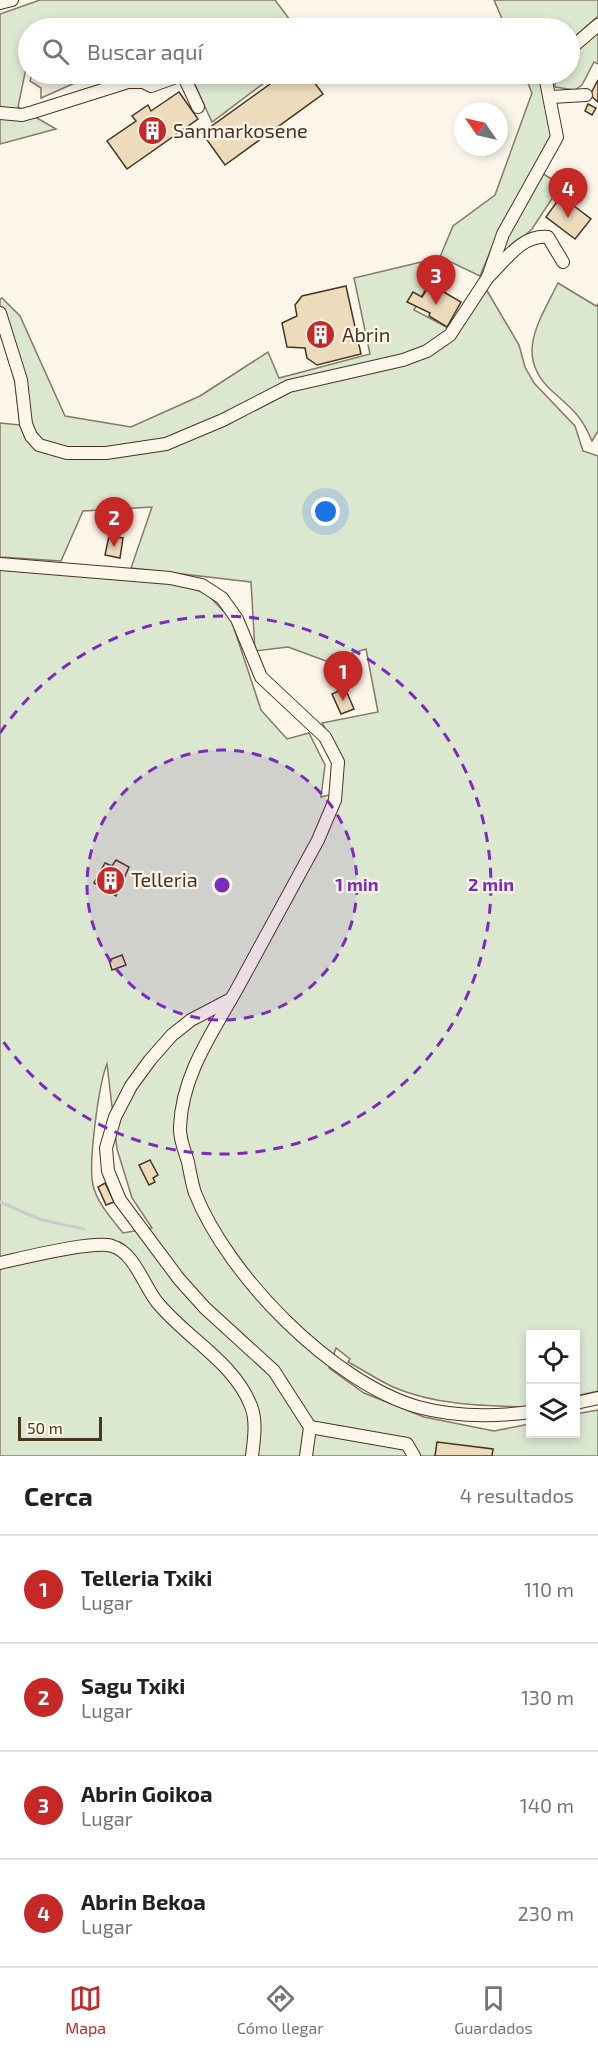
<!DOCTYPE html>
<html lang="es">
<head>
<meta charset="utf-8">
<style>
  :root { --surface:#fff; --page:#f6f6f6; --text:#202124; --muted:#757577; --line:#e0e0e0; --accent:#c62828 }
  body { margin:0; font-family:"Exo 2",sans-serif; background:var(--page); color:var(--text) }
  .controls { position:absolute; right:18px; bottom:18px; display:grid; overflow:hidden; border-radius:0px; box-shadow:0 3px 9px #0003 }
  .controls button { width:54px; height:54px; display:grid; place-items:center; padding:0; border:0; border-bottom:2px solid var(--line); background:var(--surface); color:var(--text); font:30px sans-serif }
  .compass { position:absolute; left:454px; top:102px; width:54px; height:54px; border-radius:50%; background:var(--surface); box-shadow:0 3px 9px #0003; rotate:304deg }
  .scale { position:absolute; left:18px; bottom:15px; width:84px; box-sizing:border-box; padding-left:6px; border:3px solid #4a3520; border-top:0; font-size:16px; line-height:21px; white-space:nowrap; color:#4a3520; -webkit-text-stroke:4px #fbf6e9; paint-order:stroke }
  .you { position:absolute; left:326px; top:512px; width:21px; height:21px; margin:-15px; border:4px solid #fff; border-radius:50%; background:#1a73e8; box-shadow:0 0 0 9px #1a73e833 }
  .badge { display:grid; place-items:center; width:39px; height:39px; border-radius:50%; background:var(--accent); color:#fff; font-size:20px; font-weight:700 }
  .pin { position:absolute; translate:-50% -50px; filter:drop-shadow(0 2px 3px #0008) }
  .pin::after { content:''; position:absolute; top:32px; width:21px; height:18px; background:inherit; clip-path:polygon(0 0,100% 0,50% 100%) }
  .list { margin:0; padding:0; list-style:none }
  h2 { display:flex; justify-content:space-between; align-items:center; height:78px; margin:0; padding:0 24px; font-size:26px }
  h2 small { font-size:20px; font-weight:400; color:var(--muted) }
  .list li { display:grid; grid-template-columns:39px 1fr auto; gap:18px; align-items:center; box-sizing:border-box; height:108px; padding:0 24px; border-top:2px solid var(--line) }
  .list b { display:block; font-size:22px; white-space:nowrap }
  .list p { margin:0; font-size:20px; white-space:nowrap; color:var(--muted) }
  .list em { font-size:20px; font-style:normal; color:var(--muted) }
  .icon { flex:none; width:33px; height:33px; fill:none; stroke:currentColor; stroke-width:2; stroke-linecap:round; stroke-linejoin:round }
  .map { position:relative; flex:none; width:598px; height:1456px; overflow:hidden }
  .search { position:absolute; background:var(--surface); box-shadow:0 3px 9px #0003; left:18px; right:18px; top:18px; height:66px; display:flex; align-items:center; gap:15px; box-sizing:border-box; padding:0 21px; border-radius:33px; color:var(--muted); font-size:22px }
  .sheet { height:510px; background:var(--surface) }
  nav { display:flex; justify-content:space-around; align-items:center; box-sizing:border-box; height:84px; border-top:2px solid var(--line); background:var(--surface); font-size:16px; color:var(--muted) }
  nav a { display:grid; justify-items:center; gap:3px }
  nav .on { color:var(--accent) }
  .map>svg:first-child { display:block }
  .green { fill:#dce7d0; stroke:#887966; stroke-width:1.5; fill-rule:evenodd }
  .parking { fill:#ede7d9; stroke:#887966; stroke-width:1.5 }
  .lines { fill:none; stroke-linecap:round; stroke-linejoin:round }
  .stream { stroke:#c9cecd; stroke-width:3 }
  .building { fill:#ecdcbc; stroke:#4a3520; stroke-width:1.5 }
  .minor-casing { stroke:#4a3520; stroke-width:14 }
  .minor { stroke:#fbf6e9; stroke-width:12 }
  .ring { fill:none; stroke:#7b2cbf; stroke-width:3; stroke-dasharray:10 8 }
  .labels { text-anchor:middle; stroke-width:4.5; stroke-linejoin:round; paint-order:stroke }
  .poi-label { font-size:20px; fill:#4a3520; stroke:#fbf6e9; text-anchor:start }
  .centre { fill:#7b2cbf; stroke:#fbf6e9; stroke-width:3 }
  .ring-label { font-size:18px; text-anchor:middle; font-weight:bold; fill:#7b2cbf; stroke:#fbf6e9; stroke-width:4.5; stroke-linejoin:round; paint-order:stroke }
</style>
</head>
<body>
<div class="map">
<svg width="598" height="1456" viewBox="0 0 598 1456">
  <rect width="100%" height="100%" fill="#fbf6e9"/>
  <!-- green -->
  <g class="green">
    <path d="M40,0h235l21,28h-268v39l-2,1 -8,39 38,22 -56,15v-130z"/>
    <path d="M494,0h104v16l-28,25v-13h-64z"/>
    <path d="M598,30v34l-4,-2 -12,23 -7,5 -20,-3v-13h15v-20z"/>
    <path d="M190,74h86l-64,48z"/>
    <path d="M524,74h20l8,60 -54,99 -18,43 -40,-19 13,-31 42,-31 37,-102z"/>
    <path d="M542,173l19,12 -29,44 -37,34 13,-32z"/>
    <path d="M438,258l-3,14 -21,38 42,22 30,-43 33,56 6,22 9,16 41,43 8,25 15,5v935l-22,5v-62h-46v72l-4,1c-45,-1 -91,-2 -133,-20 -15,-7 -30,-17 -45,-25l2,-3 -14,-11 -7,20 35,25 60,24 70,14 36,-7v10h46v-20l22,-4v46h-598v-886l181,14 26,10 24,25 30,91 26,29 22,-6 16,32 -4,32 20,-5 3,-31 -22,-38 56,-11 -12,-63 -40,12 -38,-14 -33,4 -4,-69 -120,-14 21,-61 -69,4 -22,50 -61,-4v-134l20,2 -5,-43 -15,-55v-28l2,-1 18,18 45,100 66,11 69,-31 68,-44 11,26 91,-24 -16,-76zM107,1064l10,85 15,49 20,30 -29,5c-11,-14 -26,-30 -30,-48 -5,-22 6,-102 14,-121z"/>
    <path d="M558,283l38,23 2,-2v127l-6,10c-11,-26 -20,-32 -40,-50 -39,-35 -12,-71 6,-108z"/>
  </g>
  <!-- parking -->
  <path class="parking" d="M32,74h63l-54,24v-10l-11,-7z"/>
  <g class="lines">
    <!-- stream -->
    <path class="stream" d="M0,1202l42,18 42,9"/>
  </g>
  <!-- building -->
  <g class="building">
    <path d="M284,74h24l15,20 -98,71 -23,-32z"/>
    <path d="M598,80v22l-8,-7z"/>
    <path d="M179,92l19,27 -71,50 -20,-28 29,-20 -4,-5 16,-11 3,6z"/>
    <path d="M588,104l8,4 -4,7 -7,-4z"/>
    <path d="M561,196l30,23 -16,20 -29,-22z"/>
    <path d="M430,284l31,18 -14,25 -18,-11 1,-3 -23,-11 6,-10 9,5z"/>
    <path d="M346,286l15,68 -44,11 -10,-7 -2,-10 -18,-1 -5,-24 15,-7 -2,-11 7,-9z"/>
    <path d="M109,536l14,2 -3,20 -15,-3z"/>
    <path d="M345,688l9,21 -13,5 -9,-20z"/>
    <path d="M116,860l13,7 -13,29 -22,-13 11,-20 7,3z"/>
    <path d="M122,955l4,10 -14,5 -3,-10z"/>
    <path d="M150,1160l8,15 -5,3 2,4 -6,3 -10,-20z"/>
    <path d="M105,1183l9,19 -8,3 -8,-18z"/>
    <path d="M437,1442l56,7 -1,7h-57z"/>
  </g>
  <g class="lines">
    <defs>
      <g id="minor">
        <path d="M0,3l12,-3"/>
        <path d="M570,49l28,-24"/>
        <path d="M551,97l35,-2"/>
        <path d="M0,113l22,2 11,-3 95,-30h15l8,4 28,-10 6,3 13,28"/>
        <path d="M488,277c17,-16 34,-43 60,-40l15,25"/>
        <path d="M0,313l21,67 5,44 5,12 8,9 28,8h39l60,-9 57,-24 66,-34 114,-26 24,-9 23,-16 38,-58 15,-43 54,-97 -11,-56 2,-7"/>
        <path d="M0,564l170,14 32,7 20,13 15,21 24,58 64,60 13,25 -3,38 -17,40c-27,49 -53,98 -80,147 -25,45 -56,87 -58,140 -1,11 5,25 8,35 2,10 4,22 7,31 33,83 137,189 223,214 37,10 75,10 112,5"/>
        <path d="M231,999l-40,21 -19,15 -22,25 -19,26 -16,31 -9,31 2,23 12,29 59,79 26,29 69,63 36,56 -4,29"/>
        <path d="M0,1263c23,-5 93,-23 112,-17 22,6 32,40 45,56 29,36 77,60 94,104 6,15 3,34 1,50"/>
        <path d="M576,1403l22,-5"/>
        <path d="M310,1427l97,17 7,12"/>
      </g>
    </defs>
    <!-- minor casing -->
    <use href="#minor" class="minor-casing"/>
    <!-- minor -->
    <use href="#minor" class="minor"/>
  </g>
  <!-- distance rings -->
  <circle cx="222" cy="885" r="135" fill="#7b2cbf" fill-opacity=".12"/>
  <g class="ring">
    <circle cx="222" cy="885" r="135"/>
    <path d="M0 733A269 269 0 1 1 0 1037"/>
  </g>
  <!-- icons -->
  <defs>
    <symbol id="building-disc" viewBox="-11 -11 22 22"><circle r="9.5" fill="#c62828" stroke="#fbf6e9"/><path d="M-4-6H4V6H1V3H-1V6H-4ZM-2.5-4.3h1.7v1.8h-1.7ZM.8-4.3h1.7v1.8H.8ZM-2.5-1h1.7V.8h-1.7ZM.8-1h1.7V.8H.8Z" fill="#fff"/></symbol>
  </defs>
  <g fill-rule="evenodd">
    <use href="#building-disc" x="136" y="114" width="33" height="33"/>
    <use href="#building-disc" x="304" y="318" width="33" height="33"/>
    <use href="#building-disc" x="94" y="864" width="33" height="33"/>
  </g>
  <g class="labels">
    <!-- poi labels -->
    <g class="poi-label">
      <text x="173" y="138">Sanmarkosene</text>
      <text x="342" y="342">Abrin</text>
      <text x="131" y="887">Telleria</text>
    </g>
  </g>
  <circle cx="222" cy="885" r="9" class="centre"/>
  <g class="ring-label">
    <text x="357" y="891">1 min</text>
    <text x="491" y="891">2 min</text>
  </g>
</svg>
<div class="controls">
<button><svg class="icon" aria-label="locate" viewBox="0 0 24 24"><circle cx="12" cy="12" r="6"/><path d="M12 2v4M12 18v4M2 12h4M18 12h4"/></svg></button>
<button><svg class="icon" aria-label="layers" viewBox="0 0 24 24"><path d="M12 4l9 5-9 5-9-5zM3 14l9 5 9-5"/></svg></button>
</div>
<svg class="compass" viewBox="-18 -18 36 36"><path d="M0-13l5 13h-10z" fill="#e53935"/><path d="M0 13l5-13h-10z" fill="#757577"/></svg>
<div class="scale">50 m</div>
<div class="you"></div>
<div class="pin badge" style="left:343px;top:701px">1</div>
<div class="pin badge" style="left:114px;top:547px">2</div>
<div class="pin badge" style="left:436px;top:305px">3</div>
<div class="pin badge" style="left:568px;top:218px">4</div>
<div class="search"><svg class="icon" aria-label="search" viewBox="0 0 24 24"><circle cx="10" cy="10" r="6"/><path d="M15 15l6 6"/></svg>Buscar aquí</div>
</div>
<section class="sheet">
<h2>Cerca<small>4 resultados</small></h2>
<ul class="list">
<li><span class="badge">1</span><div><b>Telleria Txiki</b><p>Lugar</p></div><em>110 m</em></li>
<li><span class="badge">2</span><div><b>Sagu Txiki</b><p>Lugar</p></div><em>130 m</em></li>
<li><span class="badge">3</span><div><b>Abrin Goikoa</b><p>Lugar</p></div><em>140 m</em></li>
<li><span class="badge">4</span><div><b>Abrin Bekoa</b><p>Lugar</p></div><em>230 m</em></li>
</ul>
</section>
<nav>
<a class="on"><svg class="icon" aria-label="map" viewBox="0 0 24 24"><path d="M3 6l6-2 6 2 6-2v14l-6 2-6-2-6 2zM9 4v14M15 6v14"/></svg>Mapa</a>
<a><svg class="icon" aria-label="directions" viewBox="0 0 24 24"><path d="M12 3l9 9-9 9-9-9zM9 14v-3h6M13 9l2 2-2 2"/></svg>Cómo llegar</a>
<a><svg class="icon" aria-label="saved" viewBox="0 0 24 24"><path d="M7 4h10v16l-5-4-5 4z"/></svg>Guardados</a>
</nav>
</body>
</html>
